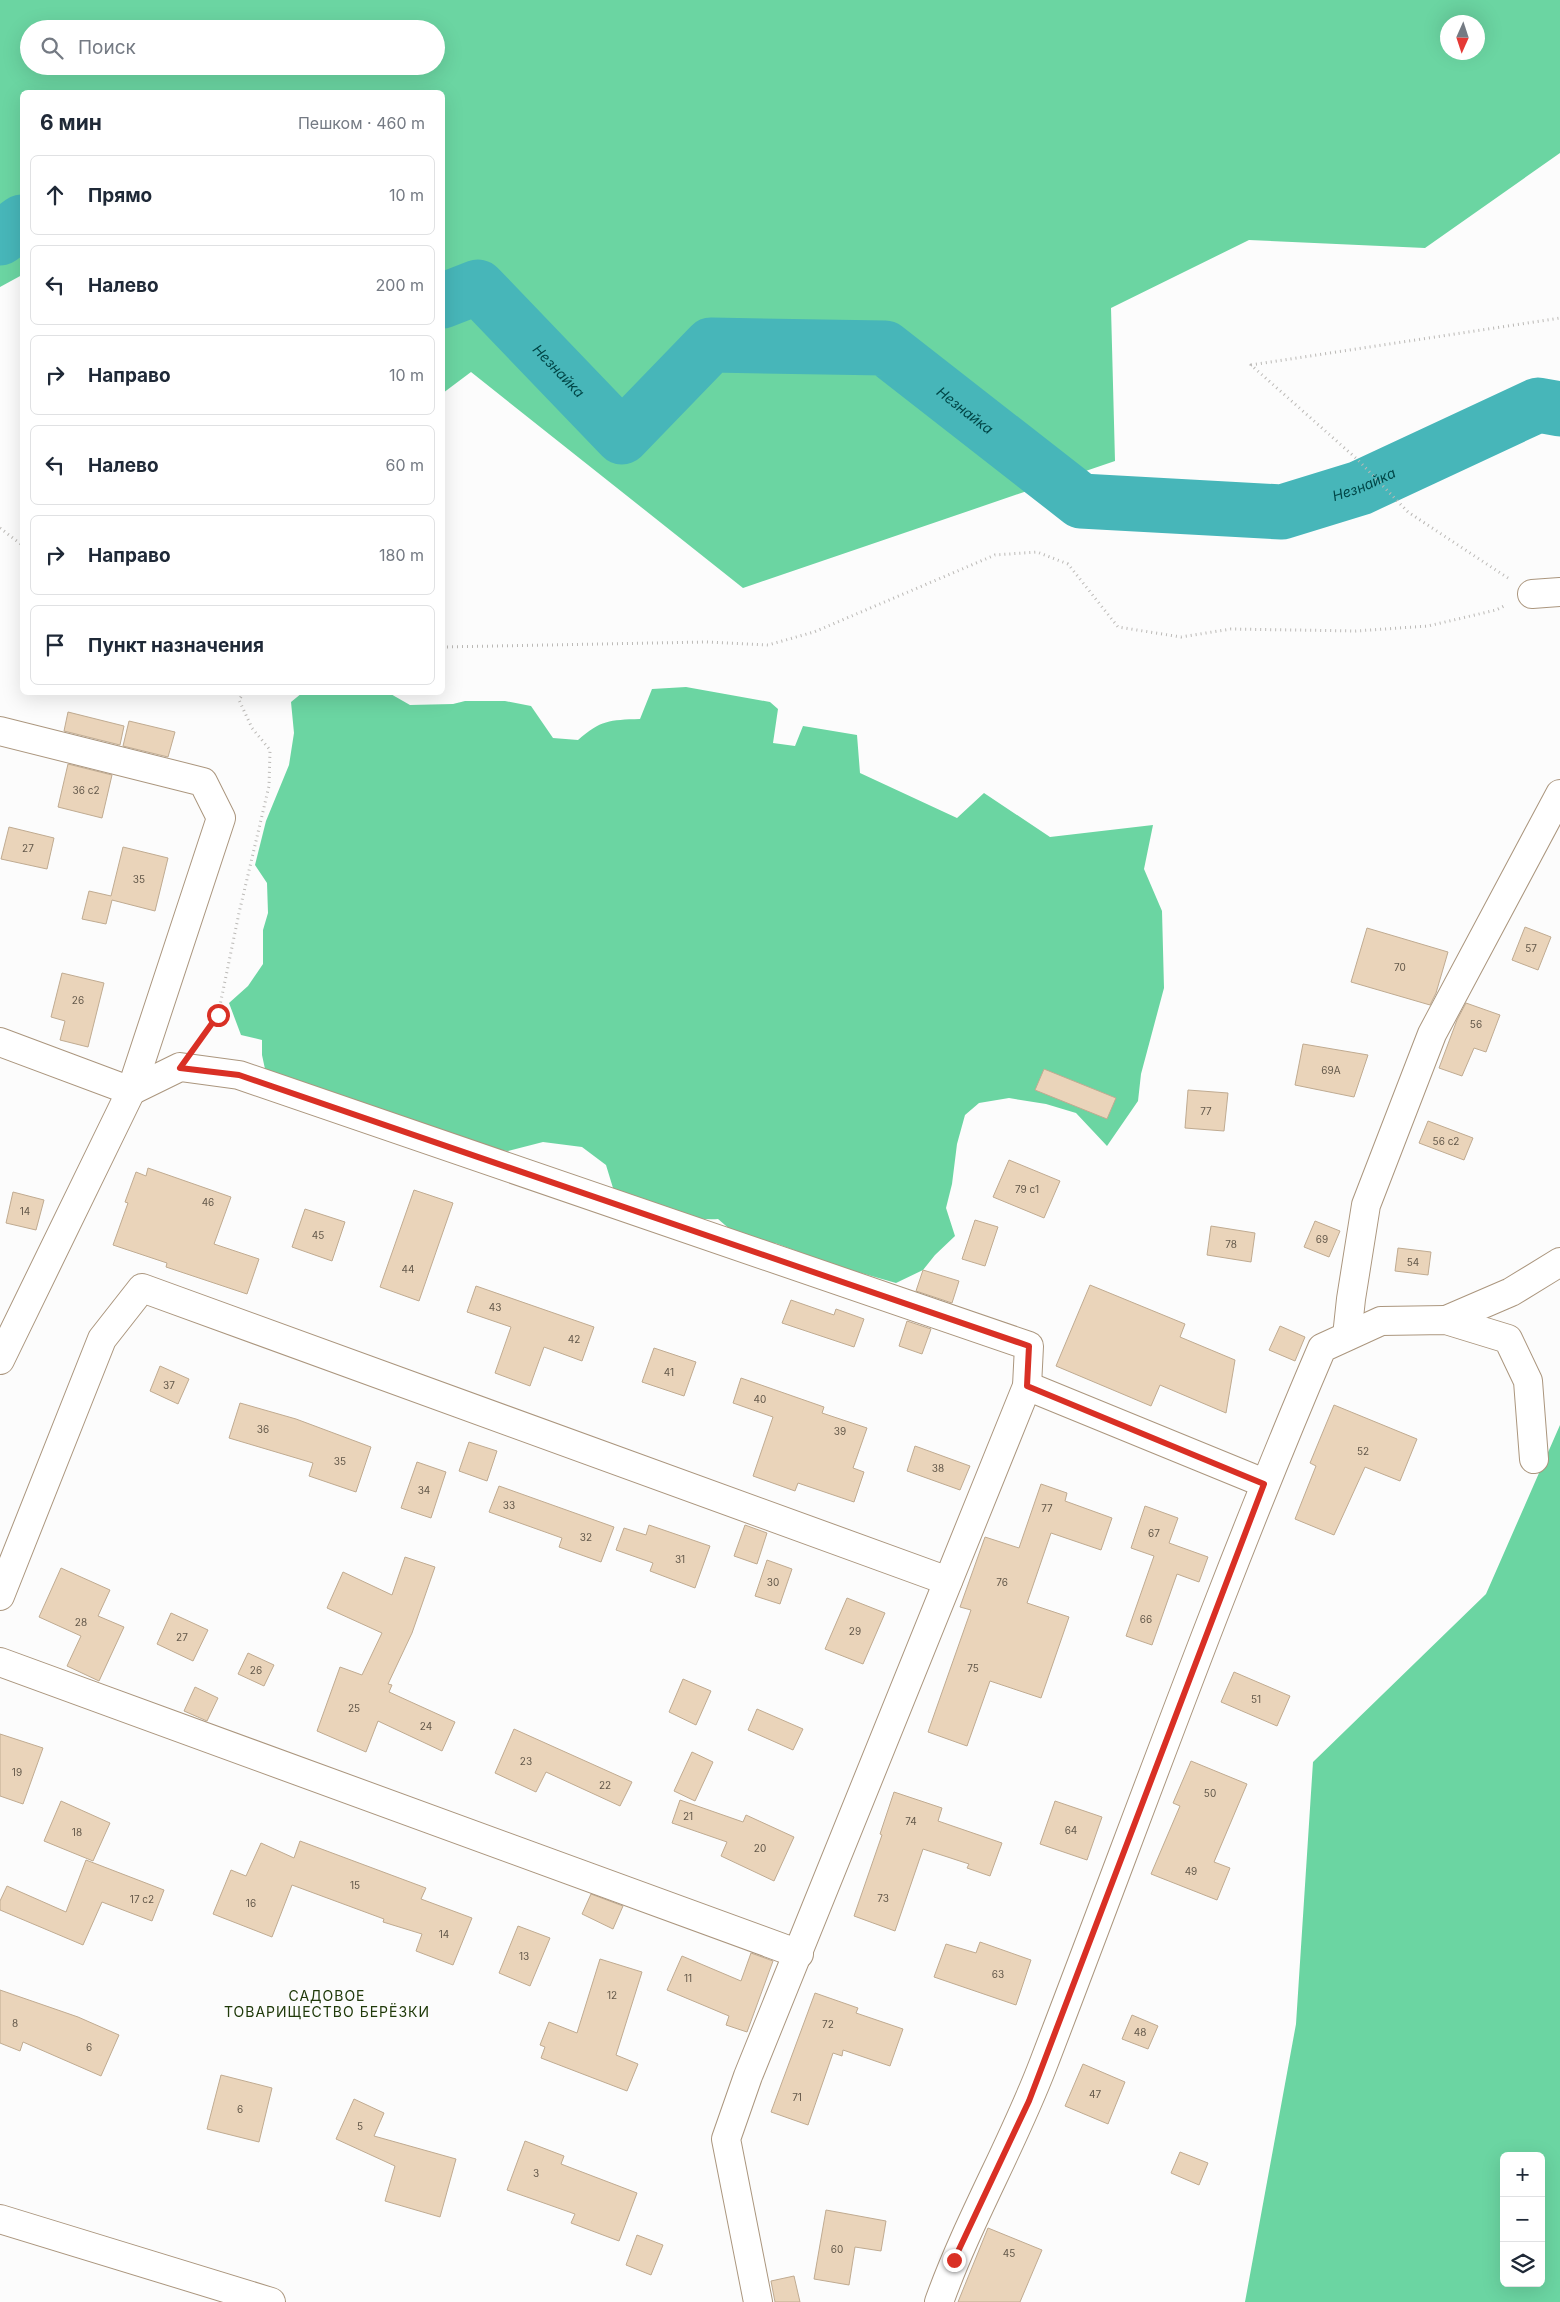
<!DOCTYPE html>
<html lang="ru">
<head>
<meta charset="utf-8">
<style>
  :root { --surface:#fff; --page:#f6f6f7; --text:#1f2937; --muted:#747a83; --line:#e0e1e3 }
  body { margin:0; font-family:Inter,sans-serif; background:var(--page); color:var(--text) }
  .controls { position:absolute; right:15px; bottom:15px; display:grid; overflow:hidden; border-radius:8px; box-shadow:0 5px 20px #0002 }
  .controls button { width:45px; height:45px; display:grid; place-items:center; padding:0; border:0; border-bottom:1px solid var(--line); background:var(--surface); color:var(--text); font:25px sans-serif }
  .compass { position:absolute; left:1440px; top:15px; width:45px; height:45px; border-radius:50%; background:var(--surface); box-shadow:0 5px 20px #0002; rotate:183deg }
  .stop { position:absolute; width:15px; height:15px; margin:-11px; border:4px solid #d93025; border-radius:50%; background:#fff }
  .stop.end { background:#d93025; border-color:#fff; box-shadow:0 1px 5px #0008 }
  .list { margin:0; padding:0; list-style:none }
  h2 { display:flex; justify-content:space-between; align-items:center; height:65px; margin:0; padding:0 20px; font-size:21px }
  h2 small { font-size:16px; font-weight:400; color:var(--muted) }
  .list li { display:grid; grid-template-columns:32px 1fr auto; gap:15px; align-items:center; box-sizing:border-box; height:80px; margin:0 10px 10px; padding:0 10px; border:1px solid var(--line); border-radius:8px }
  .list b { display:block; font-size:19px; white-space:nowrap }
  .list em { font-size:16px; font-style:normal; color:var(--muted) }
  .icon { flex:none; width:28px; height:28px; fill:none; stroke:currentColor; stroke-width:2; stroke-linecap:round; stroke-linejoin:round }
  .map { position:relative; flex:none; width:1560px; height:2302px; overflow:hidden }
  .search { position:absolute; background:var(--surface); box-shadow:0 5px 20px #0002; left:20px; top:20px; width:425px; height:55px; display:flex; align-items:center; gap:12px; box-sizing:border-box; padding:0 18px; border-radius:28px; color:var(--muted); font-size:19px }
  .panel { position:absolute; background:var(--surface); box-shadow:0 5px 20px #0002; left:20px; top:90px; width:425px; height:605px; border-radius:8px }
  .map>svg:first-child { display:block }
  .forest { fill:#6bd5a2; fill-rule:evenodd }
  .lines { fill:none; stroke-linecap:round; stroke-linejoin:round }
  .river { stroke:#47b6b9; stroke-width:55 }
  .building { fill:#ead4ba; stroke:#c0ab91 }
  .minor-casing { stroke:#ab967e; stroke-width:30 }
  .path { stroke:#bbb9b6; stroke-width:3; stroke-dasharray:1 4; stroke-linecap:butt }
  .minor { stroke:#fff; stroke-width:28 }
  .route { stroke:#d93025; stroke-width:6 }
  .labels { text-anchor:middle; stroke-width:4.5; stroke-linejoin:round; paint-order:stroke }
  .number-label { font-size:10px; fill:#63584a }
  .water-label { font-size:14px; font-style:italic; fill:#004647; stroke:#fcfcfc }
  .neighbourhood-label { font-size:14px; letter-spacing:1px; fill:#203a0a; stroke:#fcfcfc }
</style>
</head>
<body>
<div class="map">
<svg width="1560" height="2302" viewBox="0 0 1560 2302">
  <rect width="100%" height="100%" fill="#fcfcfc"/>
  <!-- forest -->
  <g class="forest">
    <path d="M0,0h1560v153l-135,95 -176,-8 -138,68 4,153 -372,127 -272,-216 -28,21 -1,-301h-420v183l-22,12zM1448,22h30v30h-30zM29,29h407v37h-407z"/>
    <path d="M686,687l84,15 8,7 -5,34 22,3 8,-20 54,9 3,38 97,45 27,-25 66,44 103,-12 -9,44 18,42 2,77 -23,86 -3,27 -31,45 -31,-33 -30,-9 -37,-6 -30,5 -14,12 -8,29 -5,40 -6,24 9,28 -20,19 -12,15 -27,13 -56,-16 -65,-24h-29l-28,-24c-37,2 -73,-14 -105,-31l-7,-23 -24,-18 -39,-5 -35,9 -50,-6 -190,-62 -6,-28v-15l-21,-5 -12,-32 19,-17 15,-22v-34l5,-17 -1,-30 -12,-18 11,-44 23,-56 5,-32 -3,-31 11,-9h87l21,12 43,-1 12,-3h40l26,5 22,32 25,2c23,-20 31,-20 62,-21l12,-30z"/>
    <path d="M1560,1425v877h-315l51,-278 17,-262 173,-168zM1504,2156h37v127h-37z"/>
  </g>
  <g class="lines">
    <!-- river -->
    <g class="river">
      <path d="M0,238l22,-16"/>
      <path id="s1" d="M442,301l36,-14 144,150 89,-92 174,3 196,153 201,11 78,-24 178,-83 22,4"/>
    </g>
  </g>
  <!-- building -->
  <g class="building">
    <path d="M68,712l56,14 -4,19 -56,-14z"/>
    <path d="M129,721l46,11 -7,25 -45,-11z"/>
    <path d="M68,764l44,11 -10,43 -44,-11z"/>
    <path d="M9,827l45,11 -7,31 -46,-10z"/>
    <path d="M123,847l45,11 -13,53 -43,-11 -6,24 -24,-5 7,-28 22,5z"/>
    <path d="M1525,927l26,10 -13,33 -26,-10z"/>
    <path d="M1367,928l81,24 -12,41 -6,12 -79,-23z"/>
    <path d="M62,973l42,10 -16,64 -28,-7 5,-19 -14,-4z"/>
    <path d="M1466,1003l34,12 -14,37 -12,-4 -12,28 -23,-8 18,-48z"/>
    <path d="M1303,1044l65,11 -14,42 -59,-12z"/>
    <path d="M1044,1069l72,29 -9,21 -72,-29z"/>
    <path d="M1188,1090l40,3 -4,38 -39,-3z"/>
    <path d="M1428,1121l45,17 -9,22 -45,-17z"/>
    <path d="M1009,1160l51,21 -16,37 -51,-21z"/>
    <path d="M148,1168l83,29 -17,47 45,15 -12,35 -81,-27 1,-4 -54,-18 15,-42 -3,-1 11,-30 10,4z"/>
    <path d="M414,1190l39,13 -34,98 -39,-14z"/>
    <path d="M13,1192l31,8 -8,30 -30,-7z"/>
    <path d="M305,1209l40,13 -13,39 -40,-14z"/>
    <path d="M975,1220l23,7 -13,39 -23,-7z"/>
    <path d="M1315,1221l25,10 -11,26 -25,-10z"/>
    <path d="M1211,1226l44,7 -4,29 -44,-7z"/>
    <path d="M1398,1248l33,4 -3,23 -33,-4z"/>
    <path d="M923,1270l36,11 -7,22 -36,-12z"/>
    <path d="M1090,1285l95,39 -5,13 55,23 -9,53 -66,-28 -9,21 -95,-40z"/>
    <path d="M476,1286l118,41 -12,34 -38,-14 -14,39 -35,-13 16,-46 -44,-15z"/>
    <path d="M791,1300l43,15 2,-6 28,10 -10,28 -72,-24z"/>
    <path d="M907,1321l24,8 -9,25 -23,-8z"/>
    <path d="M1280,1326l25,11 -10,24 -26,-11z"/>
    <path d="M654,1348l42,14 -12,34 -42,-14z"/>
    <path d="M160,1366l29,13 -11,25 -28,-13z"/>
    <path d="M741,1378l83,29 -2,6 45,15 -14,40 11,4 -10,30 -56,-19 -3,8 -42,-15 20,-59 -40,-14z"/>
    <path d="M240,1403l56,16 75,28 -15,45 -47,-16 4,-13 -84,-25z"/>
    <path d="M1334,1405l83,34 -17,42 -35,-14 -31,68 -39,-16 21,-53 -6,-3z"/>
    <path d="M469,1442l28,9 -10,30 -28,-10z"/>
    <path d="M915,1446l55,20 -10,24 -53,-19z"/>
    <path d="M417,1462l29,10 -15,46 -30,-10z"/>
    <path d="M1041,1484l26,9 -2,8 47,17 -11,32 -50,-17 -24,70 42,14 -28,81 -51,-17 -23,65 -39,-14 43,-122 -11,-3 25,-70 34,11z"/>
    <path d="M499,1486l115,41 -13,35 -42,-15 3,-9 -73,-26z"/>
    <path d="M1145,1506l33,12 -9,25 39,14 -9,25 -22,-8 -25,71 -26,-9 28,-80 -23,-8z"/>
    <path d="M649,1525l61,21 -15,42 -45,-17 3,-8 -37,-13 8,-22 22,7z"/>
    <path d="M745,1525l22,8 -10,31 -23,-8z"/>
    <path d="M405,1557l30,10 -23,66 -24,51 4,1 -3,7 66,30 -13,29 -64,-30 -12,31 -49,-21 23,-64 22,8 20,-42 -55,-25 16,-36 49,23z"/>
    <path d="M767,1560l25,9 -12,35 -25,-8z"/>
    <path d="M61,1568l49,22 -12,26 26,11 -25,54 -32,-15 14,-30 -42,-19z"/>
    <path d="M847,1598l38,15 -22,51 -38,-15z"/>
    <path d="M171,1613l37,17 -15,31 -36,-17z"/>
    <path d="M248,1653l26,12 -10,21 -26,-12z"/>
    <path d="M1234,1672l56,24 -13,30 -56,-24z"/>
    <path d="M683,1679l28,12 -15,34 -27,-13z"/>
    <path d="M195,1687l23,11 -11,23 -23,-10z"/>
    <path d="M757,1709l46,20 -10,21 -45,-20z"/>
    <path d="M514,1729l118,53 -12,24 -74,-34 -10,20 -41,-19z"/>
    <path d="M0,1734l43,14 -20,56 -23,-8z"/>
    <path d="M692,1752l21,10 -18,39 -21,-10z"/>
    <path d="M1191,1761l56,23 -33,78 16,6 -13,32 -66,-26 29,-68 -7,-3z"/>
    <path d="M894,1792l48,16 -4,13 64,22 -12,33 -23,-8 2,-4 -46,-15 -28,82 -41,-15 28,-81 -2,-1z"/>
    <path d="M680,1800l63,22 3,-7 48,22 -20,44 -53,-25 6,-14 -55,-19z"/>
    <path d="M61,1801l49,22 -17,38 -49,-20z"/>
    <path d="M1055,1801l47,16 -15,43 -47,-16z"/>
    <path d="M300,1841l126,47 -5,11 51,19 -19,47 -37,-14 6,-17 -39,-12 1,-3 -92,-34 -20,52 -59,-23 18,-44 15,6 15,-33 33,15z"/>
    <path d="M86,1860l78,30 -12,31 -50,-19 -19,43 -83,-35v-9l7,-15 59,26z"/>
    <path d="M591,1894l32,12 -10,23 -31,-15z"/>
    <path d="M518,1926l32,12 -20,48 -31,-13z"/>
    <path d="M980,1942l51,18 -15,45 -82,-28 12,-33 30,9z"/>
    <path d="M751,1953l22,8 -26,71 -21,-7 3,-9 -62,-26 15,-34 59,25z"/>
    <path d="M600,1959l42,13 -26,83 22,9 -11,27 -86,-33 4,-11 -5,-2 9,-23 28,11z"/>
    <path d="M0,1990l78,27 41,18 -18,41 -78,-34 -3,9 -20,-8z"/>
    <path d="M815,1993l43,15 -2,5 47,16 -13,37 -47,-16 -1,6 -9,-3 -25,72 -37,-13z"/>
    <path d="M1132,2015l26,11 -10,23 -26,-10z"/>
    <path d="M1083,2064l42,18 -17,42 -43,-18z"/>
    <path d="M221,2075l51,13 -13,54 -52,-13z"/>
    <path d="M354,2099l30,14 -10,23 82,23 -16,58 -55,-16 10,-35 -59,-27z"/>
    <path d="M525,2141l39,15 -3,8 76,29 -18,48 -48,-18 4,-9 -68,-24z"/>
    <path d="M1180,2152l28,11 -9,22 -28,-12z"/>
    <path d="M826,2210l60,11 -5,30 -26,-4 -6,38 -35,-6z"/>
    <path d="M988,2228l54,22 -22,52h-62z"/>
    <path d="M637,2235l26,10 -12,30 -25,-10z"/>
    <path d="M794,2276l6,26h-25l-4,-21z"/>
  </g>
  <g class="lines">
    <defs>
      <g id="minor">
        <path d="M1532,594l28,-2"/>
        <path d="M0,731l203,51 18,36 -90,273 -131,269"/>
        <path d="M0,1042l131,49 49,-24 59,8 790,271 -2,40 -279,690 -22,63 32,163"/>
        <path d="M1446,1320l65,-28 49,-30"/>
        <path d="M1347,1336l4,-37 15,-94 66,-171 128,-240"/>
        <path d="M1027,1386l237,97"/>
        <path d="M0,1596l102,-257 40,-51 806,293"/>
        <path d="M0,1662l799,292"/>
        <path d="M0,2219l271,83"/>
        <path d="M939,2302c29,-81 73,-156 104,-237 92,-239 178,-481 279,-717l59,-27 65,-1 62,19 20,42 6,78"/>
      </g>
    </defs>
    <!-- minor casing -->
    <use href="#minor" class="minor-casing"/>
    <!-- path -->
    <g class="path">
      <path d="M0,528l22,17"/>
      <path d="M1508,578l-100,-66 -50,-52 -107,-95 309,-47"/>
      <path d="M442,647l264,-5 62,3 46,-13 181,-77 42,-3 31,12 50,63 63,10 50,-8 125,2 72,-5 68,-16 10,-5"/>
      <path d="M199,1041l19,-26 21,-102 30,-127 1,-36 -18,-22 -13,-28 5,-8"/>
    </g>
    <!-- minor -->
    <use href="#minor" class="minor"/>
  </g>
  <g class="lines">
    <!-- route -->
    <path class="route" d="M218,1015l-38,53 59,7 790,271 -2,40 237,98 -235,617 -75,159"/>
  </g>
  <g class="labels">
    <!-- number labels -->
    <g class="number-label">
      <text x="86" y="794">36 с2</text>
      <text x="28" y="852">27</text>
      <text x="139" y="883">35</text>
      <text x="1531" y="952">57</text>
      <text x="1400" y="971">70</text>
      <text x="78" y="1004">26</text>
      <text x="1476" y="1028">56</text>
      <text x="1331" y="1074">69А</text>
      <text x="1206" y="1115">77</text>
      <text x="1446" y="1145">56 с2</text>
      <text x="1027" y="1193">79 с1</text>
      <text x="208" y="1206">46</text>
      <text x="25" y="1215">14</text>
      <text x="318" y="1239">45</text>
      <text x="1322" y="1243">69</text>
      <text x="1231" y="1248">78</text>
      <text x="1413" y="1266">54</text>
      <text x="408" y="1273">44</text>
      <text x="495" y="1311">43</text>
      <text x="574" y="1343">42</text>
      <text x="669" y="1376">41</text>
      <text x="169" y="1389">37</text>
      <text x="760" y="1403">40</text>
      <text x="263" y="1433">36</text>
      <text x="840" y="1435">39</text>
      <text x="1363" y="1455">52</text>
      <text x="340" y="1465">35</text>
      <text x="938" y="1472">38</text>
      <text x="424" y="1494">34</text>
      <text x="509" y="1509">33</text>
      <text x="1047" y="1512">77</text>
      <text x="1154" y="1537">67</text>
      <text x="586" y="1541">32</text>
      <text x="680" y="1563">31</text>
      <text x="773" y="1586">30</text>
      <text x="1002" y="1586">76</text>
      <text x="1146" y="1623">66</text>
      <text x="81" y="1626">28</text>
      <text x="855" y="1635">29</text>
      <text x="182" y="1641">27</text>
      <text x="973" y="1672">75</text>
      <text x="256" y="1674">26</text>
      <text x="1256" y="1703">51</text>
      <text x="354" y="1712">25</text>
      <text x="426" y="1730">24</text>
      <text x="526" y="1765">23</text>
      <text x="17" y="1776">19</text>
      <text x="605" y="1789">22</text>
      <text x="1210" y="1797">50</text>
      <text x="688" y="1820">21</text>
      <text x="911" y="1825">74</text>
      <text x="1071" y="1834">64</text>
      <text x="77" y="1836">18</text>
      <text x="760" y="1852">20</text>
      <text x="1191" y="1875">49</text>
      <text x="355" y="1889">15</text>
      <text x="883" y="1902">73</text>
      <text x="142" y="1903">17 с2</text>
      <text x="251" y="1907">16</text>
      <text x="444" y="1938">14</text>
      <text x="524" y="1960">13</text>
      <text x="998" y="1978">63</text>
      <text x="688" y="1982">11</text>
      <text x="612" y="1999">12</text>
      <text x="15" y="2027">8</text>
      <text x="828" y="2028">72</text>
      <text x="1140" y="2036">48</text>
      <text x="89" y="2051">6</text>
      <text x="1095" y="2098">47</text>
      <text x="797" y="2101">71</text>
      <text x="240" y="2113">6</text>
      <text x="360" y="2130">5</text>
      <text x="536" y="2177">3</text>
      <text x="837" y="2253">60</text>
      <text x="1009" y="2257">45</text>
    </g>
    <!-- water labels -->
    <g class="water-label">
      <text dy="5" stroke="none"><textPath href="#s1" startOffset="155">Незнайка</textPath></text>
      <text dy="5" stroke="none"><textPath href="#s1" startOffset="650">Незнайка</textPath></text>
      <text dy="5" stroke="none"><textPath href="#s1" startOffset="1085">Незнайка</textPath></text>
    </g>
    <!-- neighbourhood labels -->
    <g class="neighbourhood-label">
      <text x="327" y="2001">САДОВОЕ<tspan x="327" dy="16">ТОВАРИЩЕСТВО БЕРЁЗКИ</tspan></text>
    </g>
  </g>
</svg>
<div class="controls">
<button>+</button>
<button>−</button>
<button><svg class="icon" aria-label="layers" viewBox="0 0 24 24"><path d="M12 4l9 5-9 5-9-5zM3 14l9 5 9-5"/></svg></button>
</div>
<svg class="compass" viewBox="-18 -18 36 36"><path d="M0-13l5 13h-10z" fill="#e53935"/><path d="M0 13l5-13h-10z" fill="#747a83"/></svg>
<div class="stop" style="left:218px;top:1015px"></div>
<div class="stop end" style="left:954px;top:2260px"></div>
<div class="search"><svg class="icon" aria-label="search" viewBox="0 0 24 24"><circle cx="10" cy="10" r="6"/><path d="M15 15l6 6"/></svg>Поиск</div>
<section class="panel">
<h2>6 мин<small>Пешком · 460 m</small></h2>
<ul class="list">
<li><svg class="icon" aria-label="ahead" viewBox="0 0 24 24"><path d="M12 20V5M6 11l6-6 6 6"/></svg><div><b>Прямо</b></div><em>10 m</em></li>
<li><svg class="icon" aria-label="left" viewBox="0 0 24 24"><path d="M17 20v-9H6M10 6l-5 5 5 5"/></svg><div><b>Налево</b></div><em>200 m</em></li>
<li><svg class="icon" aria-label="right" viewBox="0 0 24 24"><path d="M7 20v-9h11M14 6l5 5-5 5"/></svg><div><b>Направо</b></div><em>10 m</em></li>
<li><svg class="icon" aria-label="left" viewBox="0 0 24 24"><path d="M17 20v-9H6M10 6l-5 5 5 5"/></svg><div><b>Налево</b></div><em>60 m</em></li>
<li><svg class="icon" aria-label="right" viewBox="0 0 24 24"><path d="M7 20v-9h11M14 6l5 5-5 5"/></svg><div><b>Направо</b></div><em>180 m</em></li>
<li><svg class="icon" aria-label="arrive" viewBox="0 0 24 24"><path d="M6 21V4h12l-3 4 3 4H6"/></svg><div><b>Пункт назначения</b></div></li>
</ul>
</section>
</div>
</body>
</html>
